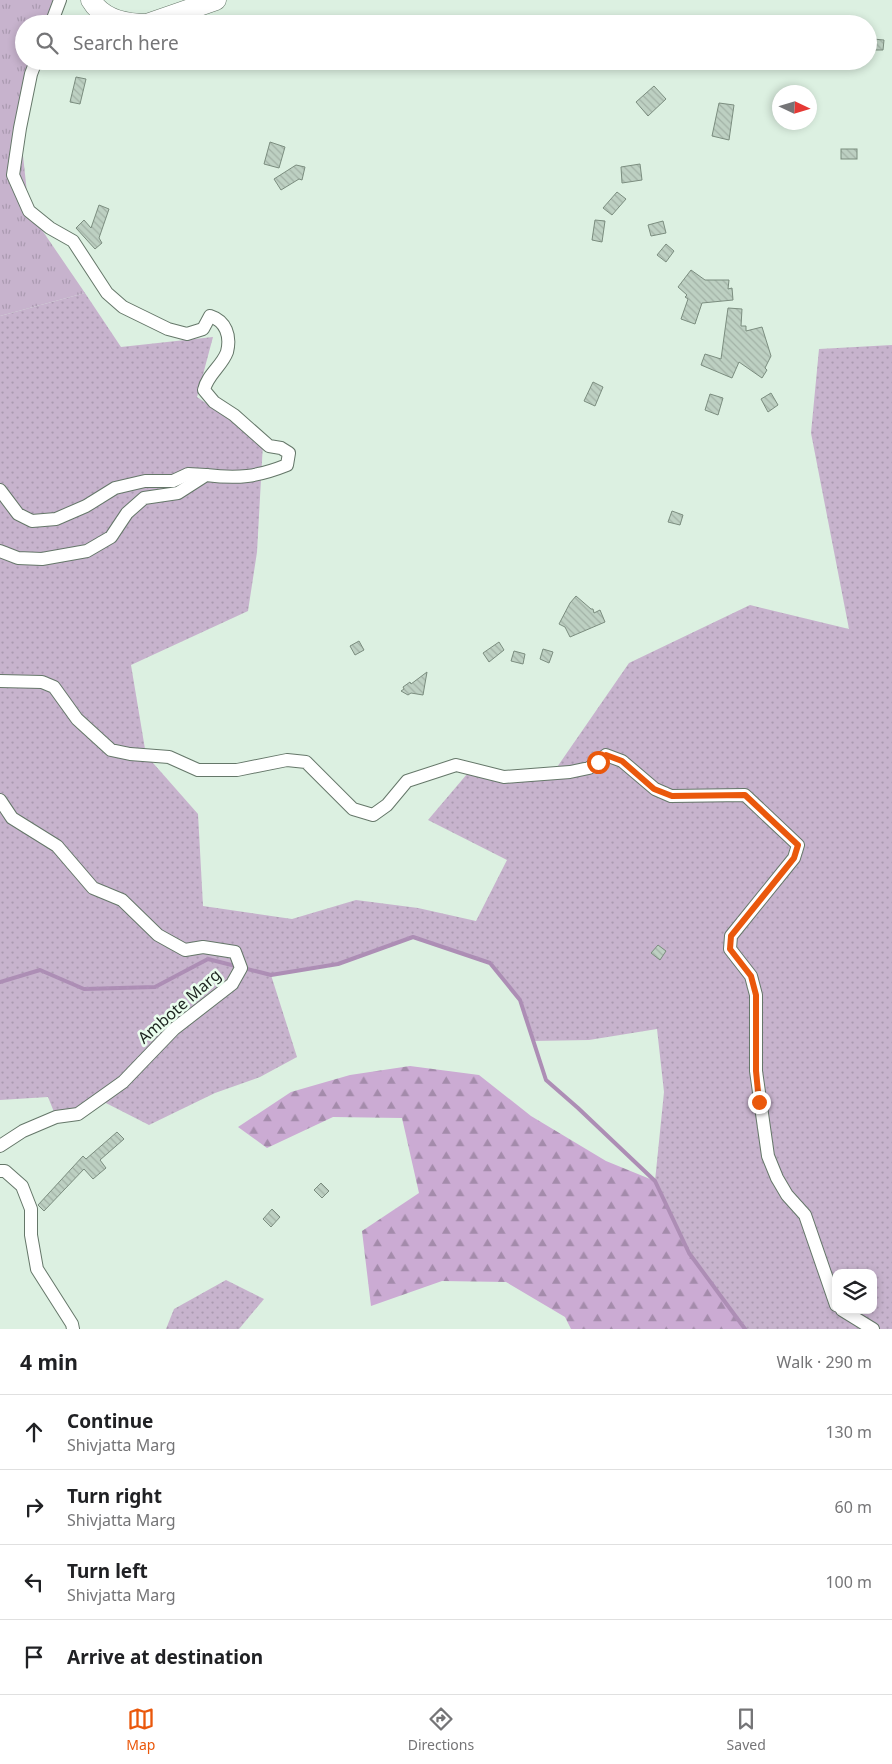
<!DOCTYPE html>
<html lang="en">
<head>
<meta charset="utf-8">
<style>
  :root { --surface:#fff; --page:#f2f2f2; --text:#202124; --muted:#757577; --line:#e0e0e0; --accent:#ea580c }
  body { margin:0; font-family:"Noto Sans",sans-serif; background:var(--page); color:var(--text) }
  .controls { position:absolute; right:15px; bottom:15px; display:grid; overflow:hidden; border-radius:10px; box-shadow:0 2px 8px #0003 }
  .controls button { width:45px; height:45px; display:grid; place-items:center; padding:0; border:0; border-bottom:1px solid var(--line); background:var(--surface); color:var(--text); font:25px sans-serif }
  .compass { position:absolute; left:772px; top:85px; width:45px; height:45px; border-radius:50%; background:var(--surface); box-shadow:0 2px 8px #0003; rotate:94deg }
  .stop { position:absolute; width:15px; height:15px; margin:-11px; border:4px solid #ea580c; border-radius:50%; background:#fff }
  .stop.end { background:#ea580c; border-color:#fff; box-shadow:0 1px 5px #0008 }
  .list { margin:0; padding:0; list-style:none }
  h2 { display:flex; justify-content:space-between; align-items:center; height:65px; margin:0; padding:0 20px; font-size:21px }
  h2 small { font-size:16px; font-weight:400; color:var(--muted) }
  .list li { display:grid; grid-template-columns:32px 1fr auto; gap:15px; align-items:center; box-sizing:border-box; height:75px; padding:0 20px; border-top:1px solid var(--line) }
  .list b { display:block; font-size:19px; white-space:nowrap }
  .list p { margin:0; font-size:16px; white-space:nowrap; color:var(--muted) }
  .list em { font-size:16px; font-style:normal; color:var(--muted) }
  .icon { flex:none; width:28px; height:28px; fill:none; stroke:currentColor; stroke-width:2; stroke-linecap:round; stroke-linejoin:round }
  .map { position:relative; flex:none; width:892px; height:1329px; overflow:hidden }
  .search { position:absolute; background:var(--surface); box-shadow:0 2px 8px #0003; left:15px; right:15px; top:15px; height:55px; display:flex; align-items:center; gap:12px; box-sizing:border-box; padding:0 18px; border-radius:28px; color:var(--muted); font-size:19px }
  .sheet { height:365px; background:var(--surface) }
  nav { display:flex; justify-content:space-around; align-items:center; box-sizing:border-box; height:70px; border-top:1px solid var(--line); background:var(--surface); font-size:14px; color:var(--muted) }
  nav a { display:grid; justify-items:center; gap:2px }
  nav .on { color:var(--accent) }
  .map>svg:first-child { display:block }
  .grass { fill:url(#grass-dots); fill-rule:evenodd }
  .forest { fill:url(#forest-firs) }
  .park { fill:url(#park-tufts) }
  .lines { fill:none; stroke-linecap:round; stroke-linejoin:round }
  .stream { stroke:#ad8eb5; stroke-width:4 }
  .building { fill:url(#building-back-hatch); stroke:#7b8d7f }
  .minor-casing { stroke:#657769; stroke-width:14 }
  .primary-casing { stroke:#657769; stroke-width:21 }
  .minor { stroke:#fff; stroke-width:12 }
  .primary { stroke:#fff; stroke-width:20 }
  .route { stroke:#ea580c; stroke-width:6 }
  .labels { text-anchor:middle; stroke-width:5; stroke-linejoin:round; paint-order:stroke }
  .street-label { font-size:16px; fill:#1d241f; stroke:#eafeee }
</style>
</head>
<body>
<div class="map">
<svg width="892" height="1329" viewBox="0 0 892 1329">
  <defs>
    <pattern id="grass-dots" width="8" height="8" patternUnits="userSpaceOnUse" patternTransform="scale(1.25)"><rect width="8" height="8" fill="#c7b3cd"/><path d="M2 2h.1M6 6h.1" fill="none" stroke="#aa9ab0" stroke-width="1.8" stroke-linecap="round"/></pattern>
    <pattern id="forest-firs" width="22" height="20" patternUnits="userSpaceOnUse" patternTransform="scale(1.25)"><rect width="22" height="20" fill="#cbabd3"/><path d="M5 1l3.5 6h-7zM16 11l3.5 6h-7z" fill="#a48bab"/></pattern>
    <pattern id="park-tufts" width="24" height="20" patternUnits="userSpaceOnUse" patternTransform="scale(1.25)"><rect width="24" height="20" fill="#c7b3cd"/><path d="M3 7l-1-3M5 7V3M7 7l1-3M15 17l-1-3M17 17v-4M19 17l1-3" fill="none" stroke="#aa9ab0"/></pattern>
    <pattern id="building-back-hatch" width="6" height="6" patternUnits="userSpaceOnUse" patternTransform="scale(1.25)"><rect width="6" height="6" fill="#bdd0c2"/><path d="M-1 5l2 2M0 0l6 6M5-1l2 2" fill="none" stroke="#a2b2a6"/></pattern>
  </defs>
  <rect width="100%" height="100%" fill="#dcf0e1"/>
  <!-- grass -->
  <g class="grass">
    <path d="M85,293l36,54 92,-10 -16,60 66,46 -6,109 -9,59 -117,54 15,90 52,59 5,92 89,13 64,-19 62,8 58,13 31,-61 -79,-40 45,-53 31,10 49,-4 76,-110 121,-58 99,24 -38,-196 8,-84 73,-4v984h-147l-56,-76 -34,-72 9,-89 -7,-63 -68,11 -56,1 -13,-41 -30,-37 -77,-26 -75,27 -67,11 26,82 -37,20 -45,16 -66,32 -51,-26 -42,18 -8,-20 -48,3v-784zM836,1273h37v37h-37z"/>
    <path d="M226,1280l38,19 -25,30h-73l8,-20z"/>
  </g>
  <!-- forest -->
  <path class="forest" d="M410,1066l69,9 52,41 75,45 49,20 34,72 56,76h-174l-6,-12 -59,-35 -64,-1 -71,25 -9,-75 57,-38 -17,-75 -69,-1 -66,31 -29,-21 53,-35 59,-17z"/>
  <!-- park -->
  <path class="park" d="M0,0h67l-12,24h-31v37h13l-17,67 9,83 56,82 -85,23z"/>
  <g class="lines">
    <!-- stream -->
    <path class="stream" d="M0,982l40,-12 44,19 71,-2 53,-28 63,16 67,-11 75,-27 77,26 30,37 26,80 32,28 77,73 34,72 56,76"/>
  </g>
  <!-- building -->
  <g class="building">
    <path d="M873,39l11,1 -1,10h-10z"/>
    <path d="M76,77l10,2 -6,25 -10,-2z"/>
    <path d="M654,86l12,13 -18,17 -12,-14z"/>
    <path d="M719,103l15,2 -5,35 -17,-4z"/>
    <path d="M270,142l15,5 -6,21 -15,-4z"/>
    <rect x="841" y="149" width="16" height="10"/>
    <path d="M640,164l2,16 -20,3 -1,-16z"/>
    <path d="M296,165l9,2 -3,13 -3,-1 -18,11 -7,-11z"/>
    <path d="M617,192l9,7 -14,16 -9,-7z"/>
    <path d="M99,205l10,4 -10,29 3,5 -7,6 -19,-21 8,-8 7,8z"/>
    <path d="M595,220l10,1 -3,21 -10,-2z"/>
    <path d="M663,221l3,12 -15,3 -3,-11z"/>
    <path d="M666,244l8,7 -8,11 -9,-7z"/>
    <path d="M691,270l14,10h24l-1,9 4,-1 1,12 -31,3 -7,21 -14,-5 7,-20 -3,-2 2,-2 -9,-8z"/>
    <path d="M728,308l14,1 -1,17h5v5l16,-4 9,29 -6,12 2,2 -5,8 -23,-16 -7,16 -31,-13 4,-11 16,5z"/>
    <path d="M593,382l10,5 -8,19 -11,-5z"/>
    <path d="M771,393l7,12 -10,7 -7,-13z"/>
    <path d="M710,394l13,4 -5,17 -13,-5z"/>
    <path d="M672,511l11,4 -3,10 -12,-3z"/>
    <path d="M576,596l15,13h2l1,4 6,-3 5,12 -35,15 -5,-10 -6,-3 11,-21z"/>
    <path d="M359,641l5,9 -9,5 -5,-9z"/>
    <path d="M499,642l5,8 -15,12 -6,-9z"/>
    <path d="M543,649l10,3 -4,11 -9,-4z"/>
    <path d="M514,651l11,3 -2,10 -12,-3z"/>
    <path d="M427,672l-4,23 -12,-2 -3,2 -7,-4 3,-2 -1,-2 7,-5 1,2z"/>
    <path d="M658,945l8,6 -6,9 -9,-7z"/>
    <path d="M117,1132l7,7 -24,21 6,8 -13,11 -9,-10 -40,42 -6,-6 45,-49 3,3z"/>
    <path d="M321,1183l8,8 -7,7 -8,-8z"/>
    <path d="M272,1209l8,8 -9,10 -8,-8z"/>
  </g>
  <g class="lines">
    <defs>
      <g id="minor">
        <path d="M51,24l9,-24"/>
        <path d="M0,490l18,24 14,7 24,-2 30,-13 29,-18 30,-7h28l15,-7 18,1"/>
        <path d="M0,551l18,7 24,1 45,-8 24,-14 16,-24 17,-15 34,-5 28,-18c32,4 51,2 81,-10l2,-12 -8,-5 -12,-2 -35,-31 -20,-13 -10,-12c3,-15 18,-24 23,-38 4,-16 -1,-31 -17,-36l-7,13 -16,5 -19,-5 -45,-22 -16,-14 -34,-52 -23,-13 -21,-17 -16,-36 7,-47 11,-54 5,-13"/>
        <path d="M0,681l42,1 12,5 23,32 34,31 19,4 39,3 29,13h39l50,-10 19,2 47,47 20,6 14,-10 20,-24 49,-16 48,12 66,-5 19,-4 17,-13 16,6 33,28 16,7 74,-1 53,50 -4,13 -63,78 -1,13 21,27 5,19v76l12,85 9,22 10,17 18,20 31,90"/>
        <path d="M0,800l12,18 45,28 36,42 29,12 36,35 27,15 18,-3 32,5 6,16 -9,16 -58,45 -51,53 -45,32 -22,3 -33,14 -23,15"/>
        <path d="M0,1171h5l17,15 9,23v26l6,34 35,55 1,5"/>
        <path d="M842,1310l31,19"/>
      </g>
      <path id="primary" d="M91,0c11,19 35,24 56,24l69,-24"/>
    </defs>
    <!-- minor casing -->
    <use href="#minor" class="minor-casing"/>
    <!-- primary casing -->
    <use href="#primary" class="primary-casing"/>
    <!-- minor -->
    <use href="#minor" class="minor"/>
    <!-- primary -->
    <use href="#primary" class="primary"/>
  </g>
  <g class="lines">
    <!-- route -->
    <path class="route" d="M598,762l8,-7 16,6 32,28 18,7 73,-1 53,50 -4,13 -63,78 -1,13 21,27 5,19v76l3,31"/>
  </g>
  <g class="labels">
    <!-- street labels -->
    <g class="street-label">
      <text transform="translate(179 1006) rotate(-41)" y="6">Ambote Marg</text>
    </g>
  </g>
</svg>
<div class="controls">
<button><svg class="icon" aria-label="layers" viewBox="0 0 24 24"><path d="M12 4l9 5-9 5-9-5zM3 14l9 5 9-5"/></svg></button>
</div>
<svg class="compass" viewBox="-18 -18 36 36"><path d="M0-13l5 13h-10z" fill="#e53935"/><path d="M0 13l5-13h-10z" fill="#757577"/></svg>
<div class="stop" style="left:598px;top:762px"></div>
<div class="stop end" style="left:759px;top:1102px"></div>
<div class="search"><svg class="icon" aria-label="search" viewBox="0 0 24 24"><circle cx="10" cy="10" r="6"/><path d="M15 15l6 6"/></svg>Search here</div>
</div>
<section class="sheet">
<h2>4 min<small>Walk · 290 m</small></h2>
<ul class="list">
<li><svg class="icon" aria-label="ahead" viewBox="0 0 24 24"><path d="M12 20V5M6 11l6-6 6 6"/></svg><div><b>Continue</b><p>Shivjatta Marg</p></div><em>130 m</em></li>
<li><svg class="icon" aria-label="right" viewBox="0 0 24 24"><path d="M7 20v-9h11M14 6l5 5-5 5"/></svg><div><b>Turn right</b><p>Shivjatta Marg</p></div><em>60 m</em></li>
<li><svg class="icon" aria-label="left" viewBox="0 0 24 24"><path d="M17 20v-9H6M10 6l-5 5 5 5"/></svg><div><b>Turn left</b><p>Shivjatta Marg</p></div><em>100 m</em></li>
<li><svg class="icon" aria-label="arrive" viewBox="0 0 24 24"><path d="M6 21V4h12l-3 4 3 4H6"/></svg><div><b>Arrive at destination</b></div></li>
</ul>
</section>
<nav>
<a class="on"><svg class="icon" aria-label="map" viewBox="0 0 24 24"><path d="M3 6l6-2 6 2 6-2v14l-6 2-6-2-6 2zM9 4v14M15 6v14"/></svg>Map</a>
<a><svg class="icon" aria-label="directions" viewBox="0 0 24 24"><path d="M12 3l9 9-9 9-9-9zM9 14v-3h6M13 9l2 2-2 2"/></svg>Directions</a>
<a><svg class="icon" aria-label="saved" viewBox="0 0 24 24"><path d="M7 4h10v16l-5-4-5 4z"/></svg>Saved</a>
</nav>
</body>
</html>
